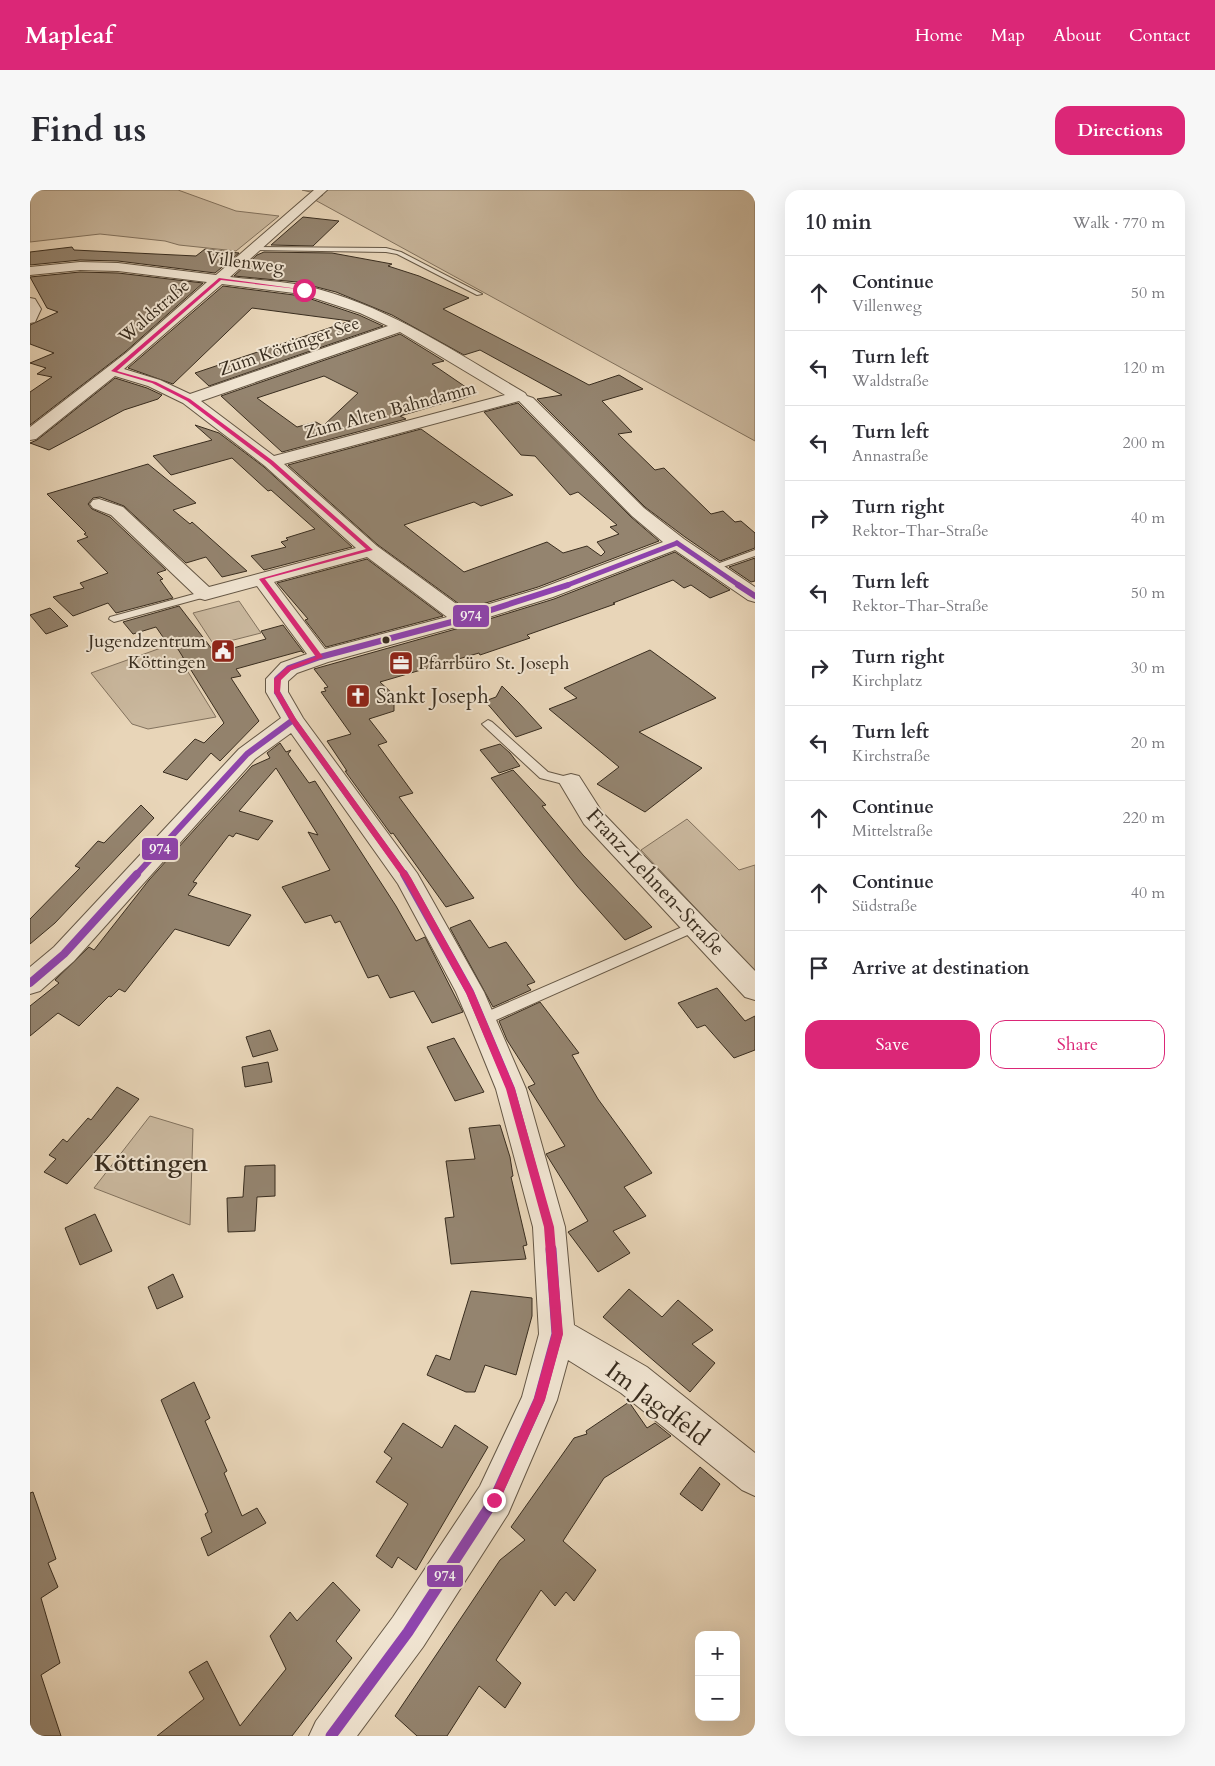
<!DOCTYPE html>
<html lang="en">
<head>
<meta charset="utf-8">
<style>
  :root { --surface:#fff; --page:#f7f7f7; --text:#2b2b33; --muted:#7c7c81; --line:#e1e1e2; --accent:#db2777 }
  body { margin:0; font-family:Cardo,serif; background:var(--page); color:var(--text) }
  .controls { position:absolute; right:15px; bottom:15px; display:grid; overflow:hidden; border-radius:10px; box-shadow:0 5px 20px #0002 }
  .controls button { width:45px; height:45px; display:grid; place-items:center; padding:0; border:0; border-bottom:1px solid var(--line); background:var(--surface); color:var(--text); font:25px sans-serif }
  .stop { position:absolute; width:15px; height:15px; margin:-11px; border:4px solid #db2777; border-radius:50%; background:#fff }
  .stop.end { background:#db2777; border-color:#fff; box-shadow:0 1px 5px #0008 }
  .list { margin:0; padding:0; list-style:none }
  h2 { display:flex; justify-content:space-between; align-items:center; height:65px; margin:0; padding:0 20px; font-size:21px }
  h2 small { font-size:16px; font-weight:400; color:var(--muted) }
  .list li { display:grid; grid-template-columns:32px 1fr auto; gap:15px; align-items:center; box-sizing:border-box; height:75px; padding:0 20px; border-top:1px solid var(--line) }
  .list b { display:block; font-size:19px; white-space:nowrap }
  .list p { margin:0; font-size:16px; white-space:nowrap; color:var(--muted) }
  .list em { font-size:16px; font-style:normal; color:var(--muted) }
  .actions { display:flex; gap:10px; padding:15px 20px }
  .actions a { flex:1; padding:11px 0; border:1px solid var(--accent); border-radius:15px; text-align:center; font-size:18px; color:var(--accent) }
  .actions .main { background:var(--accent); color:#fff }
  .icon { flex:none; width:28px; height:28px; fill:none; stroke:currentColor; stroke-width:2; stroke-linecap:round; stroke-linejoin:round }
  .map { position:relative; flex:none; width:725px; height:1546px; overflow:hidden; border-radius:15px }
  header { display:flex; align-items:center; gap:30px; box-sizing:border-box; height:70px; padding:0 25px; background:var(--accent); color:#fff }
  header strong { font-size:24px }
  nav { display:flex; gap:28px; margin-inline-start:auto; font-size:18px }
  .intro { display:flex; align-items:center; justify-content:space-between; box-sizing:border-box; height:120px; padding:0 30px }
  h1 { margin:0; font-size:35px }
  .button { padding:12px 22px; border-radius:15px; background:var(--accent); color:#fff; font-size:18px; font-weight:700 }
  main { display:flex; gap:30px; padding:0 30px }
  aside { flex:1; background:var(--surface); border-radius:15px; box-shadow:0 5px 20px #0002 }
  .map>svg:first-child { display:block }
  .green { fill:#cab89e; stroke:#82725e }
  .building { fill:#94846f; stroke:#392d1f; fill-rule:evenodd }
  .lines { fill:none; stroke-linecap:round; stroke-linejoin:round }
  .service-casing { stroke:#655745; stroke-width:2 }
  .minor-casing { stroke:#655745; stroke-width:2 }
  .service { fill:#f0e4d1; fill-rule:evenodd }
  .minor { fill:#f0e4d1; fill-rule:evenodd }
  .bus-1-far3-casing { stroke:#f0e4d1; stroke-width:8 }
  .bus-1-far2-casing { stroke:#f0e4d1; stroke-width:9 }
  .bus-1-far1-casing { stroke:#f0e4d1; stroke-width:12 }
  .bus-1-casing { stroke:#f0e4d1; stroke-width:14 }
  .bus-1-far3 { stroke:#8e44ad; stroke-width:5 }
  .bus-1-far2 { stroke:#8e44ad; stroke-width:6 }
  .bus-1-far1 { stroke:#8e44ad; stroke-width:8 }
  .bus-1 { stroke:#8e44ad; stroke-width:11 }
  .route { fill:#db2777 }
  .bus-dot { fill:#392d1f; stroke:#f0e4d1; stroke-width:2 }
  .labels { text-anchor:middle; stroke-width:4; stroke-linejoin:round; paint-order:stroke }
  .far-street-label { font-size:18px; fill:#392d1f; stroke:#f0e4d1 }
  .far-poi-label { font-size:18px; fill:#392d1f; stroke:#f0e4d1; text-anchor:end }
  .poi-label { font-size:21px; fill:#392d1f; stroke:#f0e4d1; text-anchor:start }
  .street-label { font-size:21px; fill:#392d1f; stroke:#f0e4d1 }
  .quarter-label { font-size:24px; font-weight:bold; fill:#392d1f; stroke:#f0e4d1 }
  .near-street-label { font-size:25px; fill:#392d1f; stroke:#f0e4d1 }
  .line-badge { stroke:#f0e4d1; stroke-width:2 }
  .badge-label { font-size:14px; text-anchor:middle; font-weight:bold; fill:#fff }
</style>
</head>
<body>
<header>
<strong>Mapleaf</strong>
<nav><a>Home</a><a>Map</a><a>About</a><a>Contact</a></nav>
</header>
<div class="intro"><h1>Find us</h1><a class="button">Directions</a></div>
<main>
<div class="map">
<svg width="725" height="1546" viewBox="0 0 725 1546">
  <rect width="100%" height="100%" fill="#e8d5b8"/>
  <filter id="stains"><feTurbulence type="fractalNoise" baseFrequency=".004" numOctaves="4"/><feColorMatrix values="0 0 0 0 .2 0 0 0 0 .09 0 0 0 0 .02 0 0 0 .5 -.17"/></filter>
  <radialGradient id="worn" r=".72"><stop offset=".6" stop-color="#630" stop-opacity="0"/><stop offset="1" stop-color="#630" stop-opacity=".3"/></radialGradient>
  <!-- green -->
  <g class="green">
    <path d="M0,0h148l58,21 43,5 -43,35 -57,-6 -14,-4 -65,-7 -70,8z"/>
    <path d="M272,0h453v251l-440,-241 8,-5z"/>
    <path d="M209,411l22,32 -47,12 -21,-32z"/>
    <path d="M156,449l9,13 -15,7 36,58 -68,12 -16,-5 -41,-51z"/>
    <path d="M657,629l52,51 16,-5v106l-114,-121z"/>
    <path d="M120,926l43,13 -3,96 -96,-37z"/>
  </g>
  <!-- building -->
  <g class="building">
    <path d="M273,27l36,4 -26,25 -42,-1z"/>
    <path d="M42,57l2,3 122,6 9,-7 34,4 -24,20 -97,-12 -38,-1 -50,5v-13z"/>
    <path d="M234,62l68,1 60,11 -4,2 31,10 50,22 -26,11 133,69 13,7 30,-10 24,14 -41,12 30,31 -14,2 37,36 9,-2 47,46 12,-3 12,11 6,-1 14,12v15l-35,13 -35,-24 -40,-30 -108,-108 25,-4 -82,-45 -16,5 -72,-40 -56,-23 -39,-10 -63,-6 23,-21z"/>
    <path d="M50,82l38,1 85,10 -78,69 -95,73v-33l22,-15 -15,-3 9,-6 -16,-5 24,-10 -24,-9v-19l28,-13 -11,-4 -17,-31z"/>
    <path d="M193,96l79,10 57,19 24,11 -174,60 -14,-13 155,-52 -98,-13 -79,76 -45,-16z"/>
    <path d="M370,144l44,27 -12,3 44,30 -23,8 -2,-1 -51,15 6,3 -124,33 -61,-56zM294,186l34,17 -35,33 -7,-4 -19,5 -40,-29z"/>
    <path d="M85,188l32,10 15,7 -4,4 -34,11 -75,40 -19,-7 7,-3z"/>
    <path d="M488,213l113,114 28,24 -121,46 -72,22 -88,-64 -90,-80 133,-36 92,66 -32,11 -7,-4 -70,23 60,47 83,-30 16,11 24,-7 14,10 4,-4 -8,-10 22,-8 -9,-7 7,-2 -39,-33 -8,3 -35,-39 -14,-1 -37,-43z"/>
    <path d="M165,235l24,8 45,34 88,80 -88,23 -13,-14 35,-9 -5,-5 7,-2 -2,-2 29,-9 -44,-39 -3,1 -36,-33 -61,17 -18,-19 59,-16z"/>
    <path d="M118,274l48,39 -23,7 17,14 2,-2 55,49 -25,6 -16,-20 -20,6 -62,-57 -24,-9 -7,1 -5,6 4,5 18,8 56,53 -9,3 6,6 -3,1 13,18 -57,15 -8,-10 -35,13 -20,-19 31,-9 -4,-5 28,-10 -31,-32 11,-4 -4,-3 2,-1 -39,-39z"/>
    <path d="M645,362l55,38 -20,8 -19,-13 -7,3 -11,-8 -60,23 2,1 -88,31 3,3 -50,17 -1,-2 -99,29 14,13v16l-25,8 18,23 -9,3 35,48 -14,4 75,101 -28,9 -53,-74 -2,1 -46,-63h2l-20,-30 24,-7 -30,-42 5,-1 -2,-3 4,-1 -14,-18 156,-44 84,-26z"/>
    <path d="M725,368v23l-4,1 -22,-15z"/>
    <path d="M337,369l76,57 -117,31 -21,-27 3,-1 -31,-36z"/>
    <path d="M149,416l36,47 51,-14 -5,-8 22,-6 21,28 -3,-2 -65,18 5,7 -10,2 28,43 -39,40 -9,-8 -24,27 -24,-8 32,-33 9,4 20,-20 -53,-85 -6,2 -9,-13 -23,7 -10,-12z"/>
    <path d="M20,418l18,18 -22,8 -16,-19z"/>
    <path d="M620,460l66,48 -77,34 63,36 -57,44 -48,-28 22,-17 -70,-58 28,-11 -13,-10z"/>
    <path d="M472,496l17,17 23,25 -26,9 -31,-36 11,-4z"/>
    <path d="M250,553l6,9 5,-2 -3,4 21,29 6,-2 81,125 20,35 9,-4 38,75 -31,11 -18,-32 -24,7 -12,-23 -10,3 -28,-57 -5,2 -4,-8 -26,8 -23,-36 48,-17 -22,-38 10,3 -42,-67 -37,43 34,10 -15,19 -22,-7 -3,4 -4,-2 -36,47 4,1 -9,12 63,20 -22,31 -54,-17 -50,63 -6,-3 -8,8 -2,-1 -30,30 -21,-13 -28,23v-30l29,-23 -4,-3 34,-33 5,3 55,-70 103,-114 18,-8 -3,-5z"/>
    <path d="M470,554l10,9 10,13 -21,7 -19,-23z"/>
    <path d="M483,580l33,35 -4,1 41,49 69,72 -27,13 -48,-54 -86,-108z"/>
    <path d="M111,615l13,13 -99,105 -25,21v-25l50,-51 -5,-2 23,-25 6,2z"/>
    <path d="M440,730l19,28 17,-6 29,40 -8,3 4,5 -38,17 -43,-79z"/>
    <path d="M687,798l28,33 10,-5v34l-21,8 -29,-33 -8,3 -19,-25z"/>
    <path d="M510,812l39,51 -7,2 26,44 54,74 -28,14 22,29 -33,15 17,22 -32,19 -30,-40 20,-11 -42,-67 19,-8 -37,-59 7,-3 -28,-44 -8,-19z"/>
    <path d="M240,840l8,20 -25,7 -7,-20z"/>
    <path d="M424,848l30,54 -29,9 -28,-54z"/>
    <path d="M238,872l4,20 -27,5 -3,-20z"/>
    <path d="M87,897l22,12 -32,39 -40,46 -23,-12 12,-13 -7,-4 14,-16 4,3 21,-24 3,2z"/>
    <path d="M470,935l10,32 3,19 -2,1 16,68 -4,1 3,13 -75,5 -6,-46 9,-1 -8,-56 29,-2 -6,-31z"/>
    <path d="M245,975v31l-18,1 -2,34 -27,1 -1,-34 16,-1 2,-31z"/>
    <path d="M65,1024l17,37 -32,14 -15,-37z"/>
    <path d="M143,1084l10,23 -26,12 -9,-22z"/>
    <path d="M599,1099l33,28 16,-17 35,30 -21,14 23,19 -25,29 -87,-75z"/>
    <path d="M441,1101l61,7v18l-16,59 -31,-10 -10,27h-9l-39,-17 9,-20 14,5z"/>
    <path d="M164,1192l16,36 -5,3 22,50 -3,2 18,43 15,-8 9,15 -58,33 -7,-18 11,-6 -7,-18 3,-2 -47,-112z"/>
    <path d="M599,1212l18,26 8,-5 16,13 -67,42 -41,63 33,29 -22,31 -8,-9 -11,14 -14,-16 -45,70 25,23 -16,25 -26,-22 -32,50h-30l-22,-20 105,-156 25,-20 -14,-13 63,-89 13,-4 -1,-3z"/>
    <path d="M373,1233l39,25 13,-23 33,22 -72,123 -18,-13 -6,11 -16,-12 32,-52 -32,-22 16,-24 -8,-6z"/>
    <path d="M670,1277l20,17 -18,27 -22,-17z"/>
    <path d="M3,1302l23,67 -8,4 10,24 -17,11 19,65 -19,12 20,61h-31v-243z"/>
    <path d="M303,1392l27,28 -24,31 16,17 -60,78h-135l47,-37 -15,-27 18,-11 33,65 46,-57 -16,-33 20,-24 7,9z"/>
  </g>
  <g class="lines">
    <defs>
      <g id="service">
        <path d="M224,57l132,1 15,4 81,42 -5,1 -80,-41 -11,-2 -130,-2 -2,-1z"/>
        <path d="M725,360v6l-44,15 -5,-3z"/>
        <path d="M175,401l5,3 -1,2 -95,26 -5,-3 1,-2z"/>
        <path d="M458,530l4,2 56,50 27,7 2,3 -2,3 -4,1 -31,-8 -56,-52 -2,-2z"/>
        <path d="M666,731l5,2 2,3 -2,3 -214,95 -5,2 -5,-2 -2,-4 2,-4z"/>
      </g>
      <g id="minor">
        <path d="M284,0h13l-97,87c25,3 51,4 76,9 79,18 149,66 219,107l2,3 6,2 111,110 40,31 71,48v15l-7,-2 -73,-50 -122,47 -83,26 -142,39 -31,11 -9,8v11l15,26 114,155 67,119 42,97 39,138 9,98 73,42 108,86v43l-13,-6 -121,-97 -53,-33 -11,40 -49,114 -85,133 -66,89h-48l7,-15 77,-104 87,-131 42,-89 17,-63 -6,-107 -37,-138 -28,-69 -12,-28 -58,-108 -107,-151 -36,26 -181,202 -34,30 -10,3v-27l24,-20 185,-198 42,-31 -15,-26v-13l15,-16 26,-9 -50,-68 -52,14 -7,-2 -87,-83 -18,-7 -3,-4 3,-4 6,-1 24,8 86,80 147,-39 -91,-82 -82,-63 -35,-17 -33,-10 -79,63 -6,1v-13l96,-74 81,-71 -89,-11 -38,-1 -50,5v-8l50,-5 38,1 98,12zM192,94l80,10 58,19 28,13 -198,68 -30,-14 -36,-11zM370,142l105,63 -231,61 -73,-55zM489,211l113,115 31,26 -124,47 -73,22 -89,-65 -93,-82zM337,367l80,60 -122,32 -51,-67z"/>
        <path d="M0,108l5,1 6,10 -6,13 -5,1z"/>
        <path d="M541,584l8,2 23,36 153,159v29l-10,-3 -161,-173 -25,-42 4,-6z"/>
      </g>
    </defs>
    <!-- service casing -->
    <use href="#service" class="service-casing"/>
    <!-- minor casing -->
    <use href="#minor" class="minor-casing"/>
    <!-- service -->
    <use href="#service" class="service"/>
    <!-- minor -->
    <use href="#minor" class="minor"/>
    <defs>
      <g id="bus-1-far3">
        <path d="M647,353l63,43"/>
        <path d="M535,396l112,-43"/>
      </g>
      <g id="bus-1-far2">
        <path d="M708,395l17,11"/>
        <path d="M247,502l16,28 112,155"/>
        <path d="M247,502v-13l12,-11 31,-11 143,-38 105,-34"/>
        <path d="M106,685l111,-121 46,-34"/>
      </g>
      <g id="bus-1-far1">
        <path d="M374,684l66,118 41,97 38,138 2,23"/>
        <path d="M0,793l34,-29 73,-80"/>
      </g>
      <path id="bus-1" d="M301,1546l77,-104 86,-132 45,-100 18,-66 -6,-85"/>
    </defs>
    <!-- bus-1-far3 casing -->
    <use href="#bus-1-far3" class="bus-1-far3-casing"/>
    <!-- bus-1-far2 casing -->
    <use href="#bus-1-far2" class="bus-1-far2-casing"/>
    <!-- bus-1-far1 casing -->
    <use href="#bus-1-far1" class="bus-1-far1-casing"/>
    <!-- bus-1 casing -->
    <use href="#bus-1" class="bus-1-casing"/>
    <!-- bus-1-far3 -->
    <use href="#bus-1-far3" class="bus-1-far3"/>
    <!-- bus-1-far2 -->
    <use href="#bus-1-far2" class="bus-1-far2"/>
    <!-- bus-1-far1 -->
    <use href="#bus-1-far1" class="bus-1-far1"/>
    <!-- bus-1 -->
    <use href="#bus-1" class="bus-1"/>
  </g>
  <!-- route -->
  <path class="route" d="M189,88l87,12 -85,-10 -104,91 39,11 34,17 83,62 100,89 -108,29 58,78 -32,13 -10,10 -1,12 16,27 115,159 63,114 41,97 39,138 9,107 -18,66 -47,104 -4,2 -4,-2 -1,-4 45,-101 18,-65 -8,-107 -38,-138 -40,-96 -61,-112 -115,-161 -16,-28v-13l13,-12 29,-10 -57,-78 107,-30 -97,-86 -82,-62 -35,-18 -41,-12z"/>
  <!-- icons -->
  <defs>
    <symbol id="civic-square" viewBox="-11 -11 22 22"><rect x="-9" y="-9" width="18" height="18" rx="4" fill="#8f2418" stroke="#f0e4d1"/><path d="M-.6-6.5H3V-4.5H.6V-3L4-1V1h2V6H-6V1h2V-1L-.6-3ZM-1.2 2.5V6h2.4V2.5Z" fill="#fff"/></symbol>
    <symbol id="office-square" viewBox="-11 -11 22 22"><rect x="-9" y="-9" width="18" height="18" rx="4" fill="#8f2418" stroke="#f0e4d1"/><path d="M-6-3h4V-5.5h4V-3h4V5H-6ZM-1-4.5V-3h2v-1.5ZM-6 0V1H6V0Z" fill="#fff"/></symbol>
    <symbol id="church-square" viewBox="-11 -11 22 22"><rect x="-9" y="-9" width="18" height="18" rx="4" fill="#8f2418" stroke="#f0e4d1"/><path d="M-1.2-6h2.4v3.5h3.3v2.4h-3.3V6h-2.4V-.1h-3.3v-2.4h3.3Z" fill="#fff"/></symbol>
  </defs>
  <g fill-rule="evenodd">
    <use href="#civic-square" x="179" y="447" width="28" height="28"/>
    <use href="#office-square" x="357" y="459" width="28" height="28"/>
    <use href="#church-square" x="314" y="492" width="28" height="28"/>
  </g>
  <!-- markers -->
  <circle class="bus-dot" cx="356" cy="450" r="4.5"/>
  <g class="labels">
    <!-- far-street labels -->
    <g class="far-street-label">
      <text transform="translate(215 72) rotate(7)" y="6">Villenweg</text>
      <text transform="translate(124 121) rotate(-41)" y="6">Waldstraße</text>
      <text transform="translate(259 156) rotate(-19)" y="6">Zum Köttinger See</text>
      <text transform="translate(360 220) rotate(-15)" y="6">Zum Alten Bahndamm</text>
    </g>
    <!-- far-poi labels -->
    <g class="far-poi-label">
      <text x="176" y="457">Jugendzentrum<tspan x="176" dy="21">Köttingen</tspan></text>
      <text x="388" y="479" text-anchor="start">Pfarrbüro St. Joseph</text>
    </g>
    <!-- poi labels -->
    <g class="poi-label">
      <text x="346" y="513">Sankt Joseph</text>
    </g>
    <!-- street labels -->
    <g class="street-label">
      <text transform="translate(626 692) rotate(47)" y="7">Franz-Lehnen-Straße</text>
    </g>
    <!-- quarter labels -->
    <g class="quarter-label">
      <text x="121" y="981">Köttingen</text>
    </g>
    <!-- near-street labels -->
    <g class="near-street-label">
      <text transform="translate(628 1213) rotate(37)" y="9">Im Jagdfeld</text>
    </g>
  </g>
  <g class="line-badge">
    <rect x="422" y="414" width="38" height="24" rx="5" fill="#8e44ad"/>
    <rect x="111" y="647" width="38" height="24" rx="5" fill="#8e44ad"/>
    <rect x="396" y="1374" width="38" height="24" rx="5" fill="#8e44ad"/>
  </g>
  <g class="badge-label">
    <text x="441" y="431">974</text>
    <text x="130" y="664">974</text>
    <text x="415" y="1391">974</text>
  </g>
  <rect width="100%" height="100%" filter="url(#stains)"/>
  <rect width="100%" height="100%" fill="url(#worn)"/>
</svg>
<div class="controls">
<button>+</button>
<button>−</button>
</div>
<div class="stop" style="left:274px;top:100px"></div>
<div class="stop end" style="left:464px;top:1310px"></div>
</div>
<aside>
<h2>10 min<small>Walk · 770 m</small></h2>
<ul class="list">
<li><svg class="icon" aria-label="ahead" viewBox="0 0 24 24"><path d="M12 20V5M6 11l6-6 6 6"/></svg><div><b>Continue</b><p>Villenweg</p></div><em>50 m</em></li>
<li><svg class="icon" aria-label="left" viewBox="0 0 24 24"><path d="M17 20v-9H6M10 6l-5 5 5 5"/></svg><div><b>Turn left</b><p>Waldstraße</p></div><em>120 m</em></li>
<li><svg class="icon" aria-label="left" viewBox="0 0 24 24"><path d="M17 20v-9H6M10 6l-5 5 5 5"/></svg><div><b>Turn left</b><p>Annastraße</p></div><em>200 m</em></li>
<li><svg class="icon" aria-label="right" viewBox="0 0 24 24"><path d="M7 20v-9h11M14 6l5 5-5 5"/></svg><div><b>Turn right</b><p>Rektor-Thar-Straße</p></div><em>40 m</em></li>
<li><svg class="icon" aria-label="left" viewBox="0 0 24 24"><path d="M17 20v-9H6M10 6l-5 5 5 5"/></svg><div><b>Turn left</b><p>Rektor-Thar-Straße</p></div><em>50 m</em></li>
<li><svg class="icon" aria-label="right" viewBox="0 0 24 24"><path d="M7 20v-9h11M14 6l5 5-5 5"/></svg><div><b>Turn right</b><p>Kirchplatz</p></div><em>30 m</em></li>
<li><svg class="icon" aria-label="left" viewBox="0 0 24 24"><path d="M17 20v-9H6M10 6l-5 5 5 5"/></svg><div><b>Turn left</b><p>Kirchstraße</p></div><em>20 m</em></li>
<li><svg class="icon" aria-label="ahead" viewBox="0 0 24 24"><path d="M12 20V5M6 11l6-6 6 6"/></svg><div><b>Continue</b><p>Mittelstraße</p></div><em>220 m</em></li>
<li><svg class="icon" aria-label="ahead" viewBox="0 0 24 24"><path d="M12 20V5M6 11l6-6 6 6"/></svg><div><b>Continue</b><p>Südstraße</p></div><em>40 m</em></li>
<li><svg class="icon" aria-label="arrive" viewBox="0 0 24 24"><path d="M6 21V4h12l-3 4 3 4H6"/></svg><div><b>Arrive at destination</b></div></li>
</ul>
<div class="actions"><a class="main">Save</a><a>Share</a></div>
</aside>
</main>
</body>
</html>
